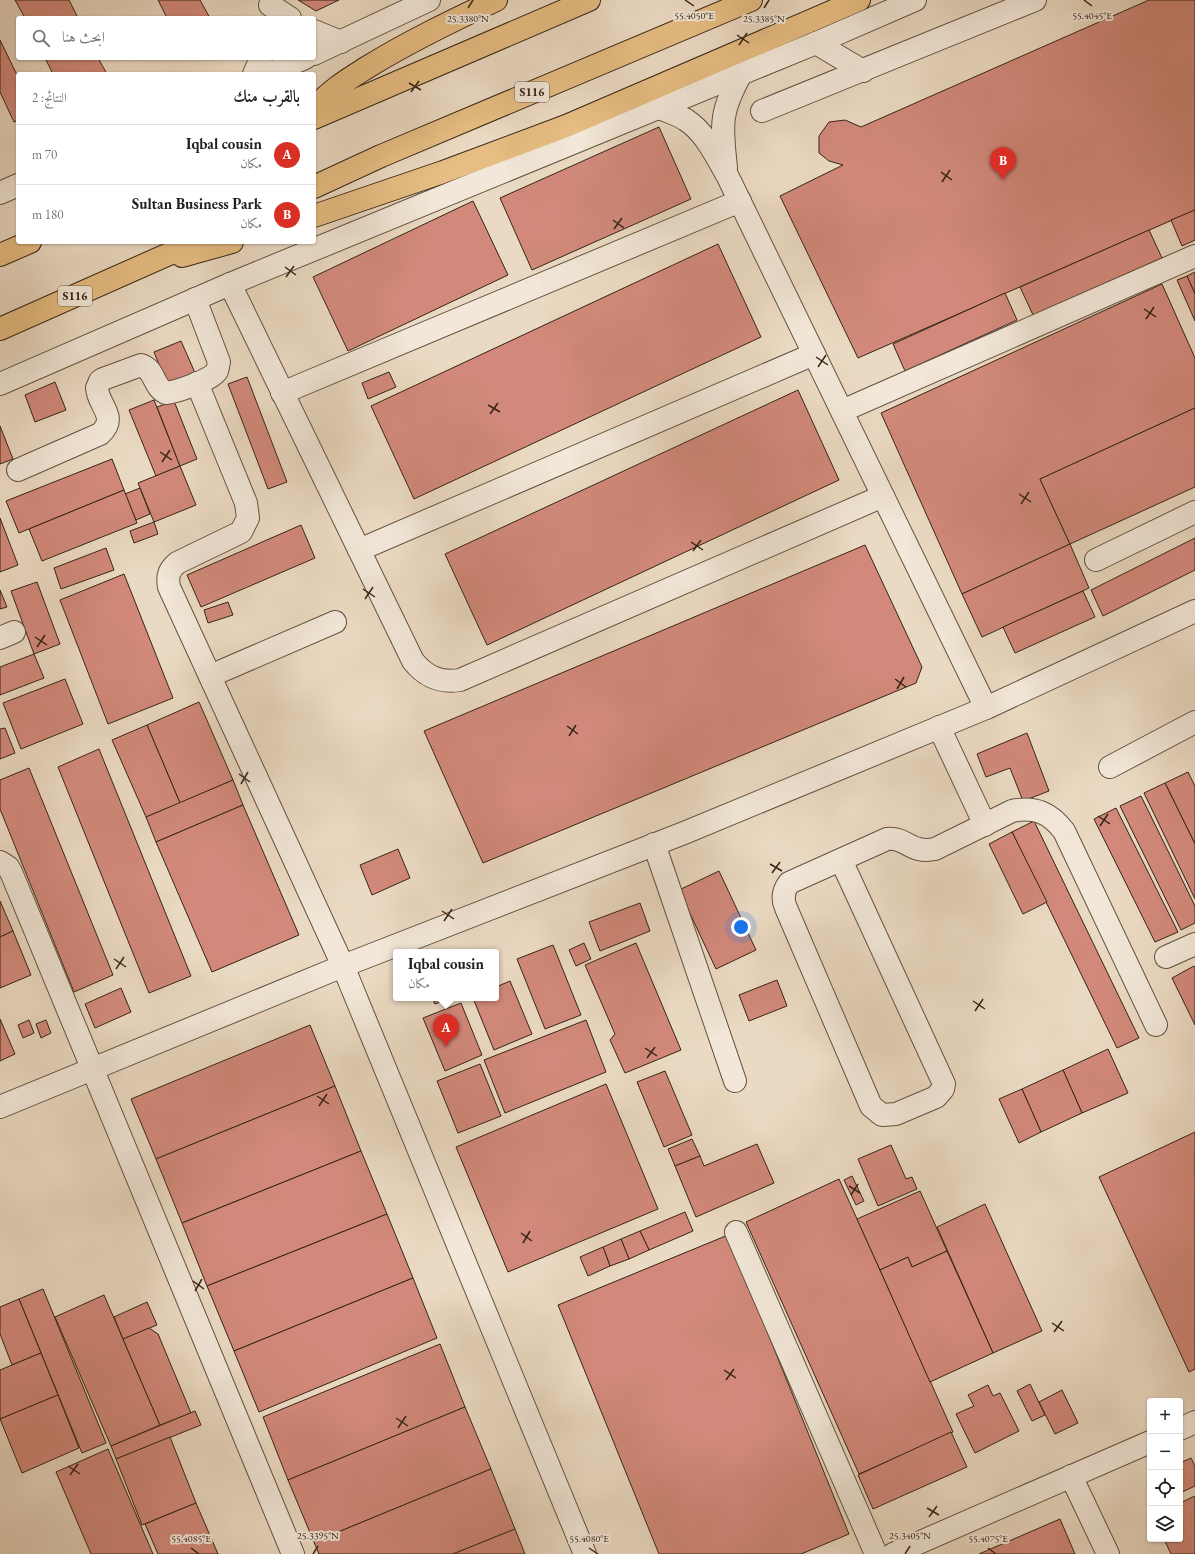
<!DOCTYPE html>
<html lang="ar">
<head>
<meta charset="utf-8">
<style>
  :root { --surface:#fff; --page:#f6f6f6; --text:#222; --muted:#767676; --line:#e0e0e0; --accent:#d93025 }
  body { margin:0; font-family:"EB Garamond",Amiri,serif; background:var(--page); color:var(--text); direction:rtl }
  .controls { position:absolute; right:12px; bottom:12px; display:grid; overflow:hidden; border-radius:4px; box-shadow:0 1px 3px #0004 }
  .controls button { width:36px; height:36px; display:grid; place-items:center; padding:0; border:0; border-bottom:1px solid var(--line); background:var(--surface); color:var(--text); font:20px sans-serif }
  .you { position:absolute; left:741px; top:927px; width:14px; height:14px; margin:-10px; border:3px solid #fff; border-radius:50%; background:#1a73e8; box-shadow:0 0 0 6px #1a73e833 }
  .badge { display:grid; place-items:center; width:26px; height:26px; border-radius:50%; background:var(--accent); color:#fff; font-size:13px; font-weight:700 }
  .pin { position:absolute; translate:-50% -33px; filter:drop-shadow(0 1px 2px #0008) }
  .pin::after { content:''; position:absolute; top:21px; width:14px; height:12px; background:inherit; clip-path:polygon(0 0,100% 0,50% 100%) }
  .popup { position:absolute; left:393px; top:949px; width:106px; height:52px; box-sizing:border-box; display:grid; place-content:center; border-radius:4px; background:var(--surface); filter:drop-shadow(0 1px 3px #0005); font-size:13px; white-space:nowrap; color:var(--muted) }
  .popup b { font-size:15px; color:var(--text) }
  .popup::after { content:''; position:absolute; left:50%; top:100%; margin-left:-8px; border:8px solid transparent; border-top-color:var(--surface) }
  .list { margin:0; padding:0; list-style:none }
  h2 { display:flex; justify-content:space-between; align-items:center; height:52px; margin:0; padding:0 16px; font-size:17px }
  h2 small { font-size:13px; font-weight:400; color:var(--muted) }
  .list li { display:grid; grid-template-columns:26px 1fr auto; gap:12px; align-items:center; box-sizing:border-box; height:60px; padding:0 16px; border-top:1px solid var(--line) }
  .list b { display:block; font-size:15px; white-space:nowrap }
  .list p { margin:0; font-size:13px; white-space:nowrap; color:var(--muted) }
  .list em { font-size:13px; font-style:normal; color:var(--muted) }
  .icon { flex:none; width:22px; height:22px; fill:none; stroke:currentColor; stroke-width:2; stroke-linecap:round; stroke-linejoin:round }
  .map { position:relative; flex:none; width:1195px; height:1554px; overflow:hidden; direction:ltr }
  .search { position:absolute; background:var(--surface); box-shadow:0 1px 3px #0004; left:16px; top:16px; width:300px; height:44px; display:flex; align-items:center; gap:10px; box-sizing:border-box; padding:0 14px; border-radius:4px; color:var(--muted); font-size:15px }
  .panel { position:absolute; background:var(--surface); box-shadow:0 1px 3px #0004; left:16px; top:72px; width:300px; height:172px; border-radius:4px; direction:rtl }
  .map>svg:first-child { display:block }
  .building { fill:#d2897b; stroke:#352415 }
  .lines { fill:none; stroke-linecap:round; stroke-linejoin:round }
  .minor-casing { stroke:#625240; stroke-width:24 }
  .highway-casing { stroke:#352415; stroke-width:24 }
  .minor { stroke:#f2e7d8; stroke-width:22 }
  .highway { stroke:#e6bd82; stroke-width:22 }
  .ticks { fill:none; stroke:#352415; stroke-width:1.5 }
  .labels { text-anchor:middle; stroke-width:4; stroke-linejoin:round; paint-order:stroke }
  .shield { fill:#f2e7d8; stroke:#6e5e50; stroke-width:1 }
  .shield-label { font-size:12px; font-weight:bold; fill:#352415 }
  .ticks-label { font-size:10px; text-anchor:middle; fill:#352415; stroke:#f2e7d8; stroke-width:4; stroke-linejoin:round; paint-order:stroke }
</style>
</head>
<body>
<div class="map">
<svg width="1195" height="1554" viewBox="0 0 1195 1554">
  <rect width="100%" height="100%" fill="#ebdac3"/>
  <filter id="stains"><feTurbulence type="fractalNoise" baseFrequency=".005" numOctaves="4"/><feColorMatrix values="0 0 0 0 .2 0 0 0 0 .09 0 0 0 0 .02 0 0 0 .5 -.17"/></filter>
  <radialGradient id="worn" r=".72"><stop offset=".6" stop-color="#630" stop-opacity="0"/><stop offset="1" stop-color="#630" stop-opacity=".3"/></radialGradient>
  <!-- building -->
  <g class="building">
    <path d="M15,0h54l9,18h-53z"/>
    <path d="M158,0h42l10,18h-43z"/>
    <path d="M298,0h41l-23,11z"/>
    <path d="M1149,0h46v210l-337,148 -78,-162 63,-31 -14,-4 -10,-8v-17l10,-14 16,-2 16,7z"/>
    <path d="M0,40l18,37v43l-4,2 -14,-30z"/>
    <path d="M45,58h53l9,16h-54z"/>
    <path d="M659,127l32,72 -159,71 -32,-72z"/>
    <path d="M473,201l35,74 -160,76 -35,-74z"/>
    <path d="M1195,210v30l-13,6 -11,-26z"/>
    <path d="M1149,230l13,28 -129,57 -13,-28z"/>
    <path d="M718,244l43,93 -347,162 -43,-93z"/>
    <path d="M1195,272v22l-8,-18z"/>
    <path d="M1187,276l8,18v27l-18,-41z"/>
    <path d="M1162,284l33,74v50l-155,71 30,65 -108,50 -81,-181z"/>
    <path d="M1005,293l12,27 -112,51 -12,-27z"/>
    <path d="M181,341l15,34 -28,12 -14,-35z"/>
    <path d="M389,372l7,15 -28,12 -6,-16z"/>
    <path d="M247,377l40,105 -19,7 -40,-105z"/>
    <path d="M55,382l11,28 -31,12 -10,-27z"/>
    <path d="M798,390l41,90 -352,165 -42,-91z"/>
    <path d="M154,400l26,66 -24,10 -27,-66z"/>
    <path d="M174,401l23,58 -17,7 -23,-59z"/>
    <path d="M1195,408v79l-125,57 -30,-65z"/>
    <path d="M0,426l13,33 -13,5z"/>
    <path d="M112,459l12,31 -105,43 -13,-32z"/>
    <path d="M180,466l16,39 -42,17 -16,-39z"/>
    <path d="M140,488l10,26 -14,6 -11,-26z"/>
    <path d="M124,490l13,33 -95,38 -13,-32z"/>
    <path d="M0,518l18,47 -18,7z"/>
    <path d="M154,522l4,12 -24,9 -4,-12z"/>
    <path d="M301,525l14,33 -114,49 -14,-32z"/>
    <path d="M1195,538v32l-92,46 -12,-26z"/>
    <path d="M1070,544l19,44 -107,49 -20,-43z"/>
    <path d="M865,545l57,122 -6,16 -433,180 -59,-132z"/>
    <path d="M106,548l8,22 -53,19 -7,-21z"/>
    <path d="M124,574l49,124 -65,26 -48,-124z"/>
    <path d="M37,582l23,62 -26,10 -23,-63z"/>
    <path d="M0,590l7,17 -7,2z"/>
    <path d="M1083,591l12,26 -80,36 -12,-26z"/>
    <path d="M228,602l5,13 -25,8 -4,-13z"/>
    <path d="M34,654l10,24 -44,17v-28z"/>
    <path d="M65,679l18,45 -62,25 -18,-46z"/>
    <path d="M199,702l34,78 -53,23 -33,-78z"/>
    <path d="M147,725l33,78 -34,14 -34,-77z"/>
    <path d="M5,728l10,25 -15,6v-30z"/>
    <path d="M1027,733l22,58 -26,10 -13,-33 -24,9 -9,-23z"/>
    <path d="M99,749l92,227 -42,17 -91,-226z"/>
    <path d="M29,768l84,207 -39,17 -74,-183v-29z"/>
    <path d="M1188,772l7,14v58l-30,-61z"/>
    <path d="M233,780l10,25 -87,37 -10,-25z"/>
    <path d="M1165,783l30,61v55l-51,-106z"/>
    <path d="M1141,796l54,110v17l-14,7 -61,-124z"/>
    <path d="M243,805l56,130 -87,37 -56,-130z"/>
    <path d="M1116,808l62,124 -23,10 -61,-123z"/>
    <path d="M1034,821l105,217 -22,10 -105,-216z"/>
    <path d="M1012,832l35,70 -24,12 -34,-70z"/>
    <path d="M398,849l12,29 -38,17 -12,-30z"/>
    <path d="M719,871l37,79 -40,19 -37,-79z"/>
    <path d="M0,901l13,30 -13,6z"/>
    <path d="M640,903l10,28 -50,20 -11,-29z"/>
    <path d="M13,931l18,44 -31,13v-51z"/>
    <path d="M584,943l7,16 -15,7 -7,-16z"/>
    <path d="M636,943l45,107 -56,23 -15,-33 5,-6 -30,-69z"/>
    <path d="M553,945l28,70 -36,14 -28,-70z"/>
    <path d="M1194,966l1,2v57l-23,-47z"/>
    <path d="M777,980l10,26 -38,15 -10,-26z"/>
    <path d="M510,981l22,53 -38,16 -21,-52h23v-11z"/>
    <path d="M121,988l10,24 -36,16 -10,-24z"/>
    <path d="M432,998h18l-15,6z"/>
    <path d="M461,1003l21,52 -37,16 -22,-53z"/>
    <path d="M0,1019l15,35 -15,7z"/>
    <path d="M29,1020l5,13 -11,5 -5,-13z"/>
    <path d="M46,1020l5,13 -10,5 -5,-14z"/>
    <path d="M586,1020l20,52 -101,41 -21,-53z"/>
    <path d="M310,1025l25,61 -179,73 -25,-60z"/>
    <path d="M1108,1049l20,44 -46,20 -19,-43z"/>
    <path d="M480,1064l21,52 -43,17 -21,-52z"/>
    <path d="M1063,1070l19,43 -41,19 -19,-43z"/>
    <path d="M665,1071l27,64 -28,12 -27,-65z"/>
    <path d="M606,1084l52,125 -150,63 -52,-125z"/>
    <path d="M335,1086l26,65 -179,72 -26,-64z"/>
    <path d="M1022,1089l19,43 -22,11 -20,-44z"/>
    <path d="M1195,1132v237l-6,3 -90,-195z"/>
    <path d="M692,1139l8,17 -25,10 -7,-17z"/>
    <path d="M757,1144l17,39 -78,34 -21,-51 25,-10 4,10z"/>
    <path d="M891,1145l15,34 6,-2 5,12 -39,17 -20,-47z"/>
    <path d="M361,1151l26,63 -180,72 -25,-63z"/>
    <path d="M852,1176l12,25 -8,4 -12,-25z"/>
    <path d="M839,1179l114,253 -94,42 -113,-252z"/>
    <path d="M920,1191l27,60 -35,16 -4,-10 -28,13 -23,-51z"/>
    <path d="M985,1204l57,127 -49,22 -56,-126z"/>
    <path d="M685,1212l8,19 -44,19 -9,-19z"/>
    <path d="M387,1214l26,64 -179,73 -27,-65z"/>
    <path d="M640,1231l9,19 -20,9 -8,-20z"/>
    <path d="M728,1235l121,299 -48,20h-142l-101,-249z"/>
    <path d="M621,1239l8,20 -19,7 -7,-19z"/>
    <path d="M603,1247l7,19 -22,10 -8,-19z"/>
    <path d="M947,1251l46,102 -63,29 -50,-112 28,-13 4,10z"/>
    <path d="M413,1278l24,60 -178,74 -25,-61z"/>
    <path d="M43,1289l63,154 -24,10 -63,-154z"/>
    <path d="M104,1295l56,130 -49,21 -56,-129z"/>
    <path d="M19,1299l22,54 -29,12 -12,-31v-27z"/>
    <path d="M147,1302l10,23 -34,14 -9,-22z"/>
    <path d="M149,1328l9,6 33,79 -31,12 -37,-86z"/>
    <path d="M440,1344l25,63 -177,73 -25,-63z"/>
    <path d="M41,1353l17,42 -58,24v-49z"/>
    <path d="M1030,1384l15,31 -13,6 -15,-30z"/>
    <path d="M988,1385l5,11 7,-3 19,38 -44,22 -19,-39 18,-8 -6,-11z"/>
    <path d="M1062,1390l16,33 -23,11 -16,-32z"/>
    <path d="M58,1395l21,53 -57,25 -22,-54z"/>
    <path d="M465,1407l26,62 -177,73 -26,-62z"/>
    <path d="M195,1411l6,14 -85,34 -5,-13z"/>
    <path d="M951,1432l16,35 -94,42 -15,-34z"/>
    <path d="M170,1437l26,66 -54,22 -26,-66z"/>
    <path d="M108,1449l45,105h-62l-35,-82z"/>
    <path d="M1191,1458l4,8v20l-15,7v-30z"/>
    <path d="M491,1469l24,60 -62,25h-134l-5,-12z"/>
    <path d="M1195,1496v58h-24l-7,-15h16v-36z"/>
    <path d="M196,1503l22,51h-60l-13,-30z"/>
    <path d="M1060,1519l15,35h-96z"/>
    <path d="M515,1529l10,25h-72z"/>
  </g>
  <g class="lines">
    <defs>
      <g id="minor">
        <path d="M270,5l20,13"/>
        <path d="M314,31l27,11"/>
        <path d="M816,43l47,28"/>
        <path d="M314,54l115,-54"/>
        <path d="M254,74l7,-16"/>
        <path d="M269,74l36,-16"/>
        <path d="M657,107c9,4 20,7 29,13 19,12 30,36 41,55l259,533"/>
        <path d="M762,111l273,-111"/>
        <path d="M726,167c-5,-43 -6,-56 16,-95"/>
        <path d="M0,193l18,-8"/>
        <path d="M230,284l183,377c13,16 27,22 47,19l423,-184"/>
        <path d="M197,383l49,120 2,15 -7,14 -64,31c-8,7 -10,13 -8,24l174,379 242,588"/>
        <path d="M0,384l230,-100 586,-241 99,-43"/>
        <path d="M282,393l458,-192"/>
        <path d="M842,411l353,-155"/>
        <path d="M18,470l82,-36c19,-17 -2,-28 -3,-46l3,-7 3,-2 38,-14c14,4 12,22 25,28 10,-1 46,-13 51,-22 1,-2 1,-6 2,-9l-24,-63"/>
        <path d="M359,550l455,-196"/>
        <path d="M1096,560l99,-48"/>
        <path d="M0,638l14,-6"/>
        <path d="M210,676l125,-54"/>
        <path d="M939,727l46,98"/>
        <path d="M1110,767l85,-45"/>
        <path d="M654,844l81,237"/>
        <path d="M841,860l103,224 -1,5 -7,8 -40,17 -14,1 -11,-9 -85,-198c-4,-9 -3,-17 3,-25l98,-44c20,-2 23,15 48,10l77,-38c23,-5 38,2 52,20l92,194"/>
        <path d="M0,862l8,5 3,5 282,682"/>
        <path d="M1166,957l29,-13"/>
        <path d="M0,1107l343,-141 341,-133 302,-125 209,-97"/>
        <path d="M736,1232l140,322"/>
        <path d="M1180,1429l15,-7"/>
        <path d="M1071,1476l37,78"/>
        <path d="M893,1554l257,-112"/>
      </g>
      <g id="highway">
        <path d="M314,109c15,-18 33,-29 52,-41 42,-26 86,-47 130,-68"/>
        <path d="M314,118l275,-118"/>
        <path d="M314,187l67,-31 370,-156"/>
        <path d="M314,216l129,-44 123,-46 293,-126"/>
        <path d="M0,255l30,-13"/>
        <path d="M182,256l50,-14"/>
        <path d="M0,329l196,-87"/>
      </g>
    </defs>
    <!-- minor casing -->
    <use href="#minor" class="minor-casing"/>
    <!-- highway casing -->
    <use href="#highway" class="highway-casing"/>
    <!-- minor -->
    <use href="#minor" class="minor"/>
    <!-- highway -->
    <use href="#highway" class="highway"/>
  </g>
  <!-- ticks -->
  <path class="ticks" d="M685,0l9,6M1084,0l8,6M468,8l5,-8M764,8l5,-8M737,35l12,8M739,45l8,-12M409,83l12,7M411,92l8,-11M941,172l11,8M942,182l8,-12M613,220l11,8M614,229l8,-11M285,267l11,8M286,277l8,-11M1144,309l12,8M1146,319l8,-12M816,357l12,8M818,367l8,-12M488,405l12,7M490,414l8,-11M160,452l12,8M162,462l8,-12M1019,494l12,8M1021,504l8,-12M691,542l12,8M693,551l8,-11M363,589l12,8M365,599l8,-12M35,637l12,8M37,647l8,-12M895,679l11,8M897,689l7,-12M567,726l11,8M569,736l7,-11M239,774l11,8M241,784l7,-12M1098,816l12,8M1100,826l8,-12M770,864l12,7M772,873l8,-11M442,911l12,8M444,921l8,-12M114,959l12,8M116,969l8,-12M973,1001l12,8M975,1011l8,-12M645,1048l12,8M647,1058l8,-11M317,1096l12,8M319,1106l8,-12M849,1186l11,7M851,1195l7,-11M521,1233l11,8M523,1243l7,-12M193,1281l11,8M195,1291l7,-12M1052,1323l12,8M1054,1332l8,-11M724,1370l12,8M726,1380l8,-11M396,1418l12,8M398,1428l8,-12M68,1466l12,8M70,1475l8,-11M927,1508l12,7M929,1517l8,-11M191,1548l8,6M589,1548l9,6M988,1548l8,6M313,1554l5,-8M905,1554l5,-8"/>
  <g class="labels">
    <!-- shield labels -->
    <g class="shield">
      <rect x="515" y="82" width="34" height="20" rx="3"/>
      <rect x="58" y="286" width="34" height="20" rx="3"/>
    </g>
    <g class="shield-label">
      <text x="532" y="96">S116</text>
      <text x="75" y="300">S116</text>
    </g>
  </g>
  <g class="ticks-label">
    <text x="694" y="19">55.4050°E</text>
    <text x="1092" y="19">55.4045°E</text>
    <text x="468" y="22">25.3380°N</text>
    <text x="764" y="22">25.3385°N</text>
    <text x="318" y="1539">25.3395°N</text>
    <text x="910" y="1539">25.3405°N</text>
    <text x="191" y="1542">55.4085°E</text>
    <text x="589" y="1542">55.4080°E</text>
    <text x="988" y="1542">55.4075°E</text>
  </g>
  <rect width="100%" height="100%" filter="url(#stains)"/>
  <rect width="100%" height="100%" fill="url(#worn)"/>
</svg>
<div class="controls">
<button>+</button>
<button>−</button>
<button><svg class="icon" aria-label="locate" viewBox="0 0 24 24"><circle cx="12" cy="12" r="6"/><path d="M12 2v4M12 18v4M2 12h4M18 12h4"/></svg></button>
<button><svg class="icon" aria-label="layers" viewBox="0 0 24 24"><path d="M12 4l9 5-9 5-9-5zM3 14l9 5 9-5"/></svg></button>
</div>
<div class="you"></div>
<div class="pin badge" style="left:446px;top:1047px">A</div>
<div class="popup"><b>Iqbal cousin</b>مكان</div>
<div class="pin badge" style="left:1003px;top:180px">B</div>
<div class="search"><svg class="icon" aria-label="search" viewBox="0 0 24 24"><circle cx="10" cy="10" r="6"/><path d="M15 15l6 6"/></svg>ابحث هنا</div>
<section class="panel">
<h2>بالقرب منك<small>النتائج: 2</small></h2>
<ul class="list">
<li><span class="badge">A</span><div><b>Iqbal cousin</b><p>مكان</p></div><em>70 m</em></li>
<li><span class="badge">B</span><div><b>Sultan Business Park</b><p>مكان</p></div><em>180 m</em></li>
</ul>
</section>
</div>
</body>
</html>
